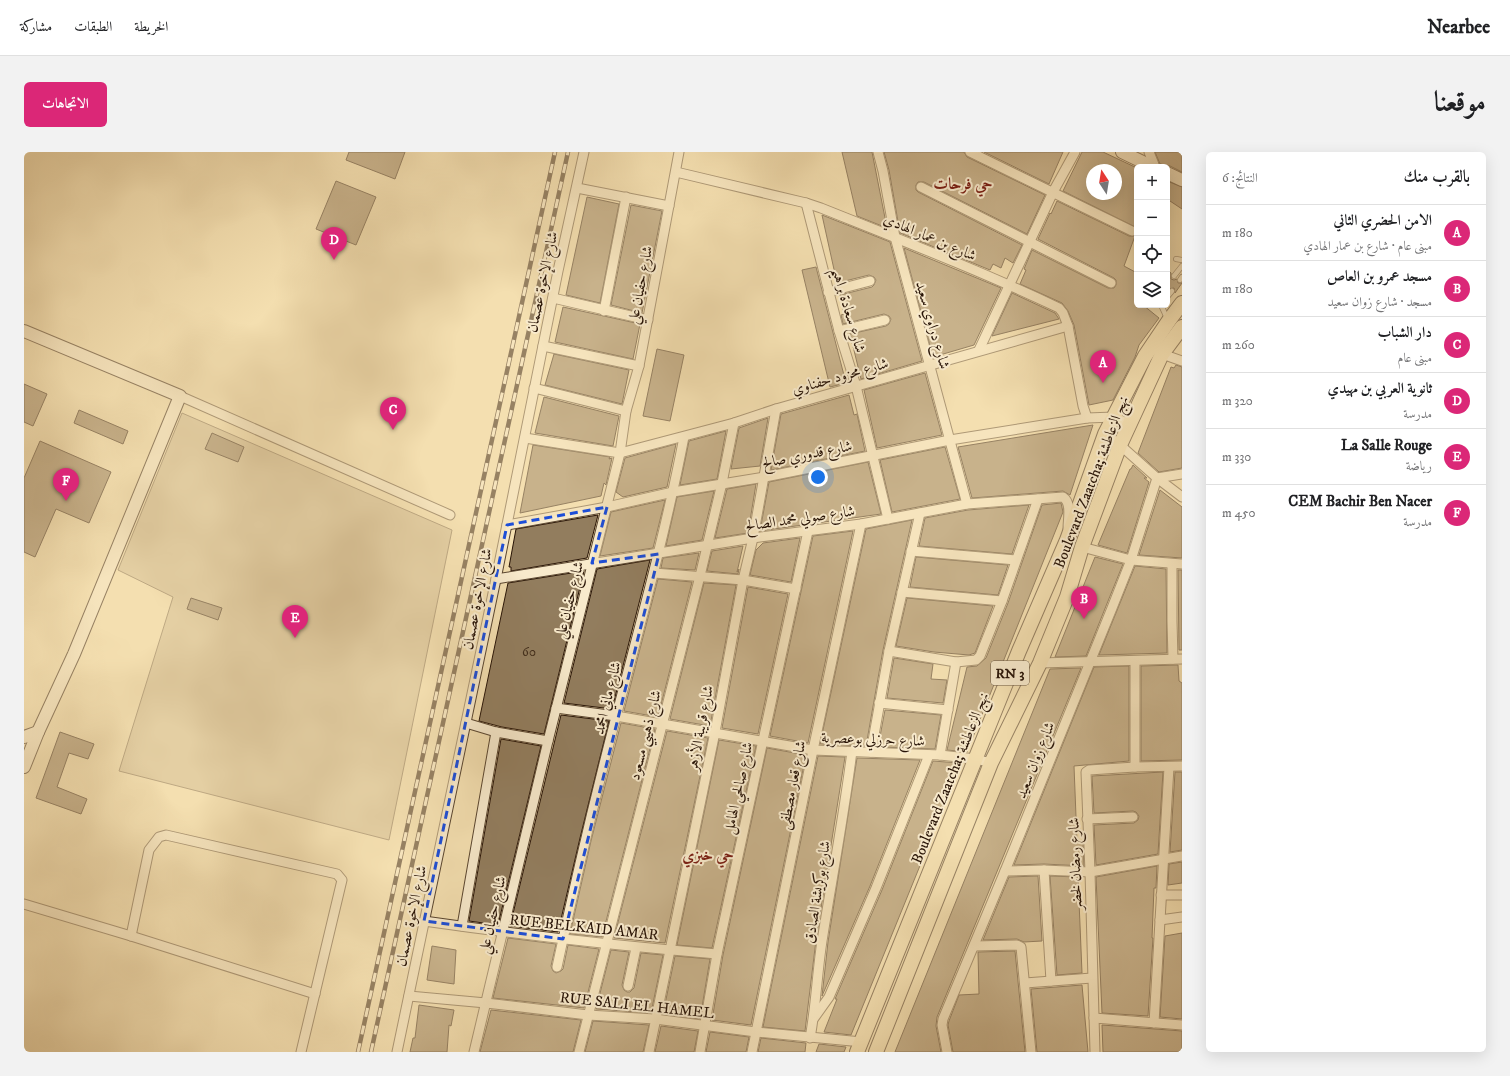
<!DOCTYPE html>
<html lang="ar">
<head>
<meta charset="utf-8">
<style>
  :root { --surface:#fff; --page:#f2f2f2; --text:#202124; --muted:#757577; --line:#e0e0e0; --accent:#db2777 }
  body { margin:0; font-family:"IM FELL DW Pica",Amiri,serif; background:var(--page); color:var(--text); direction:rtl }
  .controls { position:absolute; right:12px; top:12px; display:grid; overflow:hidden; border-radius:6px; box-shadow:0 4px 16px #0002 }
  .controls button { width:36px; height:36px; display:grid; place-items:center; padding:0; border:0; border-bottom:1px solid var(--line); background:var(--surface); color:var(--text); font:20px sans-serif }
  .compass { position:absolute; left:1062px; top:12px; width:36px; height:36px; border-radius:50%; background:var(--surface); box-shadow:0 4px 16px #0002; rotate:348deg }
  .you { position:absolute; left:794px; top:325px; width:14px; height:14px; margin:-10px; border:3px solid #fff; border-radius:50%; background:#1a73e8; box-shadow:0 0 0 6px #1a73e833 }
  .badge { display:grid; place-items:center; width:26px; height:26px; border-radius:50%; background:var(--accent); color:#fff; font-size:13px; font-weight:700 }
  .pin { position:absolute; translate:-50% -33px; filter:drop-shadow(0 1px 2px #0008) }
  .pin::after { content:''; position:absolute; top:21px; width:14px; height:12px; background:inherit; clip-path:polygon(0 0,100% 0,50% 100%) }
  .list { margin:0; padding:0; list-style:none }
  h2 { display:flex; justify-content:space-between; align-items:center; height:52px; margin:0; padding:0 16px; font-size:17px }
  h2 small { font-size:13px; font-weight:400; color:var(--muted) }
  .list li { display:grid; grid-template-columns:26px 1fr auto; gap:12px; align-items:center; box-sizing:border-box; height:56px; padding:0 16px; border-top:1px solid var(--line) }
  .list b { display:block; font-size:15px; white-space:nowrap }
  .list p { margin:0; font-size:13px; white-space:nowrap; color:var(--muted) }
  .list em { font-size:13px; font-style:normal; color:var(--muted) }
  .icon { flex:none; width:22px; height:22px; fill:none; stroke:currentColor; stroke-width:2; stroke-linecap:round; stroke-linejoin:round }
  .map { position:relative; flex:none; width:1158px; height:900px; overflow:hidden; direction:ltr; border-radius:6px }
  header { display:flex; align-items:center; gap:24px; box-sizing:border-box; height:56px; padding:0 20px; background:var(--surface); border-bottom:1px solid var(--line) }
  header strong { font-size:19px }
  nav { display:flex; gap:22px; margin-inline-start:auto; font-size:14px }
  .intro { display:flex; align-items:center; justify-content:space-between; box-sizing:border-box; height:96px; padding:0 24px }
  h1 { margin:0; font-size:28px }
  .button { padding:10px 18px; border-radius:6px; background:var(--accent); color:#fff; font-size:14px; font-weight:700 }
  main { display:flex; gap:24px; padding:0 24px }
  aside { flex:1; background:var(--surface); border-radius:6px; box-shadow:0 4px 16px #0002 }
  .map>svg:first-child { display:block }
  .green { fill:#d1bc93; stroke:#7c684c }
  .building { fill:#927d5e; stroke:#271306; fill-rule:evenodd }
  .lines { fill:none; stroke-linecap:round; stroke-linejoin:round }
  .lane-casing { stroke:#5a4630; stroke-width:6 }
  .street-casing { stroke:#5a4630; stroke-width:11 }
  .secondary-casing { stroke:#271306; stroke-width:14 }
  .primary-casing { stroke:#271306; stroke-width:16 }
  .lane { stroke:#f8eacc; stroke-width:4.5 }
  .street { stroke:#f8eacc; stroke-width:9 }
  .secondary { stroke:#f8eacc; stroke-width:12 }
  .primary { stroke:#f4dfb0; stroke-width:14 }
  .rail-casing { stroke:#271306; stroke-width:4.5 }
  .rail { stroke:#f8eacc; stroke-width:3; stroke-dasharray:9; stroke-linecap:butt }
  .marked { fill:none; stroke:#1d4ed8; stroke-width:3; stroke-dasharray:8 5; stroke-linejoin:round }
  .labels { text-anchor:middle; stroke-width:4; stroke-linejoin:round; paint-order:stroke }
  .number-label { font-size:13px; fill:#422e1c }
  .shield { fill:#f8eacc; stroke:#665441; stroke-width:1 }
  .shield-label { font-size:14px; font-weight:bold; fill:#271306 }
  .street-label { font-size:15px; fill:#271306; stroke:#f8eacc }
  .neighbourhood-label { font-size:16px; font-weight:bold; fill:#7a1f14; stroke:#f8eacc }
</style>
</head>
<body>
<header>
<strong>Nearbee</strong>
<nav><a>الخريطة</a><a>الطبقات</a><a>مشاركة</a></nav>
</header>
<div class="intro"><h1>موقعنا</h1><a class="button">الاتجاهات</a></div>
<main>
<aside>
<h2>بالقرب منك<small>النتائج: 6</small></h2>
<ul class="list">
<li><span class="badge">A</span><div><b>الامن الحضري الثاني</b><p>مبنى عام · شارع بن عمار الهادي</p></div><em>180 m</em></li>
<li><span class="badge">B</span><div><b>مسجد عمرو بن العاص</b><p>مسجد · شارع زوان سعيد</p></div><em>180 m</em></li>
<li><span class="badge">C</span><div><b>دار الشباب</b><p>مبنى عام</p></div><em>260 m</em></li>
<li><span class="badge">D</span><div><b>ثانوية العربي بن مهيدي</b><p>مدرسة</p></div><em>320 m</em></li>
<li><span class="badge">E</span><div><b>La Salle Rouge</b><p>رياضة</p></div><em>330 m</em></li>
<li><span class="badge">F</span><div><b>CEM Bachir Ben Nacer</b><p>مدرسة</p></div><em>450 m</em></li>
</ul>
</aside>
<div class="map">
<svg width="1158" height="900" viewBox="0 0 1158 900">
  <rect width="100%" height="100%" fill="#f4dfb0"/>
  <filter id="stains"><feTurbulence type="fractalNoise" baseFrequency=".005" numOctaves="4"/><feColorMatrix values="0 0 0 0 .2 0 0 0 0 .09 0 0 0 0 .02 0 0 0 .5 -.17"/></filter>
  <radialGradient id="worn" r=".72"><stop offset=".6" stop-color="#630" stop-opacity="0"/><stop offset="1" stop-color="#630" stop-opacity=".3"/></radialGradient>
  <!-- green -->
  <path class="green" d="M158,261l270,117 -63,310 -270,-69 54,-174 -55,-27z"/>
  <!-- building -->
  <g class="building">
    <path d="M325,0h56l-10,27 -49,-19z"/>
    <path d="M818,0h30l15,76 -30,-12z"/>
    <path d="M860,0h80l3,5 78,38 -18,39 -103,-52h-6l-2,3v5l2,2 104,53 -9,18 -8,-5 -4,10 -8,-4 -3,6 -90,-37 -11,-63z"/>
    <path d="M960,0h79l-14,32z"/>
    <path d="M1058,0h21l34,16v60l-74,-37zM1068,18h24v24h-24z"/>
    <path d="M1131,0h27v20l-12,-6 -10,-2z"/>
    <path d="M312,29l40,16 -20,48 -40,-16z"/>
    <path d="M1143,29l15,6v22l-15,-10z"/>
    <path d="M563,45l32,7 -19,99 -34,-8z"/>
    <path d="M1033,49l72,35h6l-11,30 13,7v32h6l16,13 -20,27 -4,12 -22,43 -24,5 -15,-80 -6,-14 -6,-8 -42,-19 6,-14 -2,-1 8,-19 76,38h6l2,-3v-5l-2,-2 -76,-39 12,-26 1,1z"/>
    <path d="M607,53l31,6 -20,102 -31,-8z"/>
    <path d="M798,63l68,27 32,119 -61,18 -11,-45 36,-8 3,-2 2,-5 -2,-3 -5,-2 -41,10 -2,-9 3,-1 -4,-19 32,-8 2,-2 2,-5 -2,-3 -5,-2 -32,8z"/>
    <path d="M880,96l97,40 -27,57 -41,12z"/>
    <path d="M792,115l30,116 -16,4 -28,-117z"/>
    <path d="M1143,118l4,3v6l3,1 3,-1 1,4h4l-7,10 -1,-5 -5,1 -2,-2z"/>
    <path d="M988,141l43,20 4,6 -67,17z"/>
    <path d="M539,155l77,17 -7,35 -78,-17z"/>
    <path d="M633,197l27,6 -14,66 -27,-5z"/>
    <path d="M530,202l75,16 -7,34 -77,-19z"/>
    <path d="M1152,213l6,2v101l-23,4 -21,-19 33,-86 3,1z"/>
    <path d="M901,221l17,62 -65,13 -13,-58z"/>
    <path d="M0,232l23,10 -14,32 -9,-4z"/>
    <path d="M825,243l5,20 3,-1 8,37 -94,19 10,-56z"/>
    <path d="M520,245l75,19 -6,30 -78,-13z"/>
    <path d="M55,258l49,21 -5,13 -49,-21z"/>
    <path d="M744,266l-8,48 -29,3 8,-41z"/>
    <path d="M1069,273l-23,70 -7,-4 -91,7 -14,-51z"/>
    <path d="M702,279l-9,48 -37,6 9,-44z"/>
    <path d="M188,281l32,14 -6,15 -33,-13z"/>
    <path d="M16,289l71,31 -22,51 -33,-14 -21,48 -11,-5v-74z"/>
    <path d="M652,292l-9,43 -44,10 -7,-5 9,-34z"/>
    <path d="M509,293l77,12 -1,2 3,-1 -6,27 -2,-2 -3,13 -81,17z"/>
    <path d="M921,295l15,52 -68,13 -12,-52z"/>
    <path d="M844,310l13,52 -121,17 9,-49z"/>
    <path d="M1109,313l14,13h-3l5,4 -22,71 -29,-8 32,-76h1z"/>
    <path d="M732,332l-8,49 -33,5 12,-49z"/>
    <path d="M1136,338l22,17v51l-43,-3z"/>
    <path d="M690,339l-12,49 -36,6 11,-49z"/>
    <path d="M641,348l-12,48 -53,8 11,-44z"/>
    <path d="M1037,351l2,9 -96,240 -20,-2 20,-83 10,-1 9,-8 22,-55 34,-98z"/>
    <path d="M1005,353l-17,49 -93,-8 6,-28 43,-8z"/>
    <path d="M574,363l-11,43 -76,13v-4h-2l7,-38z"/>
    <path d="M888,368l-29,130 -17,96 -46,-2 46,-215z"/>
    <path d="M829,379l-45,212 -38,-7 43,-200z"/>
    <path d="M776,386l-9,44 -41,-7 6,-25 7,-7z"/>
    <path d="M719,394l-6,26 2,-3 -1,5 -31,-3 5,-20z"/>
    <path d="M675,401l-4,17 -34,-2 2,-10z"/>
    <path d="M892,405l92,8 -10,30 -88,-8z"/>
    <path d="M1071,405l28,7 -17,42 -20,50 -31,1z"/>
    <path d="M626,408l-38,149 -48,-6 33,-134z"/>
    <path d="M1111,414l31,3 1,84 -68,2z"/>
    <path d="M1154,418h4v80h-3z"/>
    <path d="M560,419l-40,163 -42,-7 -23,-6 29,-138z"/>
    <path d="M634,427l34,3 -34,135 -34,-6z"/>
    <path d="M680,431l32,2 -26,141 -40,-7z"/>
    <path d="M724,435l40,7 -30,140 -36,-6z"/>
    <path d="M167,446l31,10 -4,12 -31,-11z"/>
    <path d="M883,446l86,8 -18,47 -6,2 -35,-3 -38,-6z"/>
    <path d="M870,506l39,6 -2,15 16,1 -4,23 -56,-5z"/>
    <path d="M1154,513l1,16 3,2v77l-41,1v-95z"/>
    <path d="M1105,514v95l-55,5 3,76h6l1,24 -40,-2 -30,1 80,-198z"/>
    <path d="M1057,516l-144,349 -1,9 5,26h-46l155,-383z"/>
    <path d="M861,558l56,5 -6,34 -57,-2z"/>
    <path d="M537,563l48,6 -29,117 -22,94 -48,-6z"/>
    <path d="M597,571l34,6 -53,208 -32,-3 21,-93z"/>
    <path d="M643,579l41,7 -43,205 -51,-5z"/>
    <path d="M36,580l34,12 -6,15 -19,-6 -12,34 30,12 -6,15 -45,-16z"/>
    <path d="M477,587l40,7 -43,179 -29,-4z"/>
    <path d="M695,588l37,6 -44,202 -35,-3z"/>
    <path d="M743,596l39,7 -55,270 -39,-5 11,-65z"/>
    <path d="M794,604l27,1 -29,183 -11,91 -42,-4z"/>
    <path d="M833,606l63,2 -50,126 -48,110 6,-54z"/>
    <path d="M909,609l26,2 -31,83 -77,189 -27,-3 13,-33h-2l47,-109z"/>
    <path d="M1139,620l-5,82 -62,11 -2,-40 40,-2 4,-3 1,-4 -3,-4 -3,-1 -39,2 -2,-37z"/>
    <path d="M1151,620h7v78l-12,2z"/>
    <path d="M1158,710v21l-14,2 1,-21z"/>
    <path d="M1133,714l-1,22h-2l-2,50h1l-5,78 -46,-3 -6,-136z"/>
    <path d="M1014,724l4,65 -18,1 -7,-3 -34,1 26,-63z"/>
    <path d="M1026,724l28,1 4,96 -25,2z"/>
    <path d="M1158,781v86l-22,-2 5,-81z"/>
    <path d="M484,786l48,6 -5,22 2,5 3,2 5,-2 2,-2 5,-24 31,4 -15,59 -91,-10z"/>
    <path d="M408,794l24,4 -2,34 -27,-4z"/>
    <path d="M587,798l18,2 -7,33 2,5 3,2h3l4,-4 7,-35 22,2 -12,58 -55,-4z"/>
    <path d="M991,799l10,101h-72l-5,-27 1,-4 10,-26 20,-1 -1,-42z"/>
    <path d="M651,804l35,3 -10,60 -37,-5z"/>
    <path d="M1058,833l6,67h-51l-6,-63z"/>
    <path d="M395,853l35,5 -3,16 -2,-1 -2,27h-37l3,-14h2z"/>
    <path d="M467,858l90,10 -8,32h-93z"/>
    <path d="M569,869l56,4 -6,27h-58z"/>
    <path d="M1078,873l80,6v21h-79z"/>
    <path d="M637,874l37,5 -4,21h-39z"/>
    <path d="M686,880l39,5 -3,15h-40z"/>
    <path d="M737,886l45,5 -1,9h-47z"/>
    <path d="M795,892l27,3 -2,5h-28z"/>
  </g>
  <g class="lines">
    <defs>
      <g id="lane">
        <path d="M1152,107l6,1"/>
        <path d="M1150,124l8,-10"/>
        <path d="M1156,128l2,-3"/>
        <path d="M1143,145l5,-6"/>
        <path d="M1137,153l6,13"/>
      </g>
      <g id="street">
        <path d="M854,0l5,19 12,66 72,267"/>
        <path d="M946,0l162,79"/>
        <path d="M1125,0l6,15"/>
        <path d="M652,20l130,31 15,5c80,32 160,63 238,100l4,5 5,13 15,80 4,12"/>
        <path d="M897,35l190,96"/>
        <path d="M553,36l92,18"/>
        <path d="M782,51l33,128 17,55 32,133"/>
        <path d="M804,140l42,-11"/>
        <path d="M529,146l95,22"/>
        <path d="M580,159l22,-114"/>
        <path d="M815,179l46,-11"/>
        <path d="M519,194l96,20"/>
        <path d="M955,198l74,-158 22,-40"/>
        <path d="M1138,202l20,7"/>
        <path d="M510,236l92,23"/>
        <path d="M156,244l270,119"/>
        <path d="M1081,282l15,11 37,33 25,19"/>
        <path d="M501,286l95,15 114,-30 42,-14 292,-83"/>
        <path d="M483,373l100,-18 66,-15 92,-15 185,-37 137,-22 27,-1 15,7"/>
        <path d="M1058,395l49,13 51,4"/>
        <path d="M887,399l105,9"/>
        <path d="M1148,412v57l1,38"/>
        <path d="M630,421l89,7 53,9"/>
        <path d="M472,427l257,-41 108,-14 106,-20 96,-7c9,6 5,22 5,31"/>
        <path d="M878,440l100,9"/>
        <path d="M865,499l67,11 20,-2 4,-4 22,-55 36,-102"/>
        <path d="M1111,509v106"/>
        <path d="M1016,511l142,-4"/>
        <path d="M855,551l69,7"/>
        <path d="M532,556l60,8 197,34 127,5 36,4 15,4"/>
        <path d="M442,571l30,9 52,9"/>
        <path d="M847,600l18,-101 31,-138"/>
        <path d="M916,603l16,-93"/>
        <path d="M1063,667l46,-2"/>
        <path d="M1020,718l7,111"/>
        <path d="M981,719l39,-1 46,2 92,-16"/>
        <path d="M1137,743h21"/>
        <path d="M0,752l107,32 184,58"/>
        <path d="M1136,768l22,-3"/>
        <path d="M400,769c98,14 195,25 293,33"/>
        <path d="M438,774l34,-194"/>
        <path d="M107,784l18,-86 10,-13 7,-2 171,39 5,6 -41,172"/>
        <path d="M950,794l43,-1 4,2 10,105"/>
        <path d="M533,815c18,-85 38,-170 60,-254 24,-92 49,-183 67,-276"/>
        <path d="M1001,831l67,-5"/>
        <path d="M604,834l8,-38"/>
        <path d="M385,844l77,7 102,12 67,4 101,13 106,10"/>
        <path d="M790,866l15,-21 47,-109 53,-133"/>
        <path d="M1070,866l88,7"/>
        <path d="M1130,871l15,-256"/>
        <path d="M786,886c6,-32 7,-65 12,-97 10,-63 22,-126 30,-190"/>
        <path d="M373,900l99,-473 62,-308 26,-119"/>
        <path d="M450,900l74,-311 72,-288 6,-42 13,-45 40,-214"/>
        <path d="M555,900l121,-476 22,-93 12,-60"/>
        <path d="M625,900l66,-320 28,-152 10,-42 23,-129"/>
        <path d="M676,900l17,-98 91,-423"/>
        <path d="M728,900l61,-302 48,-226"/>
        <path d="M923,900l-5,-27 1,-6 62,-148 107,-263 19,-48 26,-82 25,-4"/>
        <path d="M1071,900l-5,-180 -4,-100 3,-2 46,-3 47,-1"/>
      </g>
      <g id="secondary">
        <path d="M1098,0l31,15"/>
        <path d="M1143,21l15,7"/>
        <path d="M0,179l156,65 -106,258 -36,78 -14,35"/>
        <path d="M0,585l14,-5"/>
      </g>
      <g id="primary">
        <path d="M833,900l162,-401 48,-111 38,-106 40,-78 25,-37 12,-16"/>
        <path d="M852,900l115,-289 49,-100 27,-66 15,-50 38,-102 42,-91 20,-27"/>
      </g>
    </defs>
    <!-- lane casing -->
    <use href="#lane" class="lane-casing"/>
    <!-- street casing -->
    <use href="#street" class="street-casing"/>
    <!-- secondary casing -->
    <use href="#secondary" class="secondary-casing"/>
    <!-- primary casing -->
    <use href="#primary" class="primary-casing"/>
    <!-- lane -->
    <use href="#lane" class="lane"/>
    <!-- street -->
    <use href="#street" class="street"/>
    <!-- secondary -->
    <use href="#secondary" class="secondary"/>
    <!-- primary -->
    <use href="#primary" class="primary"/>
    <defs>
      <g id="rail">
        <path d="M334,900l197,-900"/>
        <path d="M347,900l197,-900"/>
      </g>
    </defs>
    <!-- rail casing -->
    <use href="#rail" class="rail-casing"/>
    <!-- rail -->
    <use href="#rail" class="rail"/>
  </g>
  <!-- marked area -->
  <path d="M0 0H1158V900H0ZM583,355l-15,56 67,-9 -96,385 -139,-18 83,-396z" fill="#f4dfb0" fill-opacity=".55" fill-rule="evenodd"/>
  <path class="marked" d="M583,355l-15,56 67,-9 -96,385 -139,-18 83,-396z"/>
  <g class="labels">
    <!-- number labels -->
    <g class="number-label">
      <text x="505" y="504">60</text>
    </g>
    <!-- shield labels -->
    <rect class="shield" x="967" y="509" width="38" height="24" rx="3"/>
    <g class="shield-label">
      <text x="986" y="526">RN 3</text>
    </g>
    <!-- street labels -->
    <g class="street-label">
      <text transform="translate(906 85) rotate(23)" y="5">شارع بن عمار الهادي</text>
      <text transform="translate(518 130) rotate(-78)" y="5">شارع الإخوة عصمان</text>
      <text transform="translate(616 133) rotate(-79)" y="5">شارع حفيان علي</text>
      <text transform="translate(825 158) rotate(74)" y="5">شارع سعادة براهيم</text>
      <text transform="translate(909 173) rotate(74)" y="5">شارع دراوي سعيد</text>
      <text transform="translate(816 224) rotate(-16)" y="5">شارع محزود حفناوي</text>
      <text transform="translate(783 302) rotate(-11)" y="5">شارع قدوري صالح</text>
      <text transform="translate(1067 330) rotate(-69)" y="5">Boulevard Zaatcha; نهج الزعاطشة</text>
      <text transform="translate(776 366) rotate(-8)" y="5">شارع صولي محمد الصالح</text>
      <text transform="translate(453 447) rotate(-79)" y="5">شارع الإخوة عصمان</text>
      <text transform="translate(545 448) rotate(-76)" y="5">شارع حفيان علي</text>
      <text transform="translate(583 546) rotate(-76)" y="5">شارع ماني امحمد</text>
      <text transform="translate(676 576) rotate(-79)" y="5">شارع قريبة الأزهر</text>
      <text transform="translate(621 583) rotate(-76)" y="5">شارع ذهيبي مسعود</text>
      <text transform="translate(849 587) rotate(2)" y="5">شارع حرزلي بوعصرية</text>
      <text transform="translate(1011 608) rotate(-68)" y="5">شارع زوان سعيد</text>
      <text transform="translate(926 626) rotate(-68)" y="5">Boulevard Zaatcha; نهج الزعاطشة</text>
      <text transform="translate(768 633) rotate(-79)" y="5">شارع قعار مصطفى</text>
      <text transform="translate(714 636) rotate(-78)" y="5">شارع صالحي الهامل</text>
      <text transform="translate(1051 712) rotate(-92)" y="5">شارع رمضان لخضر</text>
      <text transform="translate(793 740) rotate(-81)" y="5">شارع بوكريشة الصادق</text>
      <text transform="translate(468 763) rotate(-77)" y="5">شارع حفيان علي</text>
      <text transform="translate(387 764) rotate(-78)" y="5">شارع الإخوة عصمان</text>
      <text transform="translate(560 775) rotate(6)" y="5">RUE BELKAID AMAR</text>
      <text transform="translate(613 853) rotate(6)" y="5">RUE SALI EL HAMEL</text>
    </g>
    <!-- neighbourhood labels -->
    <g class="neighbourhood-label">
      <text x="939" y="37">حي فرحات</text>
      <text x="684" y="708">حي خبزي</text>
    </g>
  </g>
  <rect width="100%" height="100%" filter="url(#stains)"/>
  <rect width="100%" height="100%" fill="url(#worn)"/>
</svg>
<div class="controls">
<button>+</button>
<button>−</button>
<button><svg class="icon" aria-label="locate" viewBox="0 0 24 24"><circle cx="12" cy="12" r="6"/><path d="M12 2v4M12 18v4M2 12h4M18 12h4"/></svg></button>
<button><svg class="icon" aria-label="layers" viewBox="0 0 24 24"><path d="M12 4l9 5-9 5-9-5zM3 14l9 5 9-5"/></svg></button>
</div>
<svg class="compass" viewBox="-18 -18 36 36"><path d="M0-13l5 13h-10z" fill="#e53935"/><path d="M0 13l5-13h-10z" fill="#757577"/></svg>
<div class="you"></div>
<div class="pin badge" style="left:1079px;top:231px">A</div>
<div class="pin badge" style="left:1060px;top:467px">B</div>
<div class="pin badge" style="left:369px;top:278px">C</div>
<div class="pin badge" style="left:310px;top:108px">D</div>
<div class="pin badge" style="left:271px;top:486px">E</div>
<div class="pin badge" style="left:42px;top:349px">F</div>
</div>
</main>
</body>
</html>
